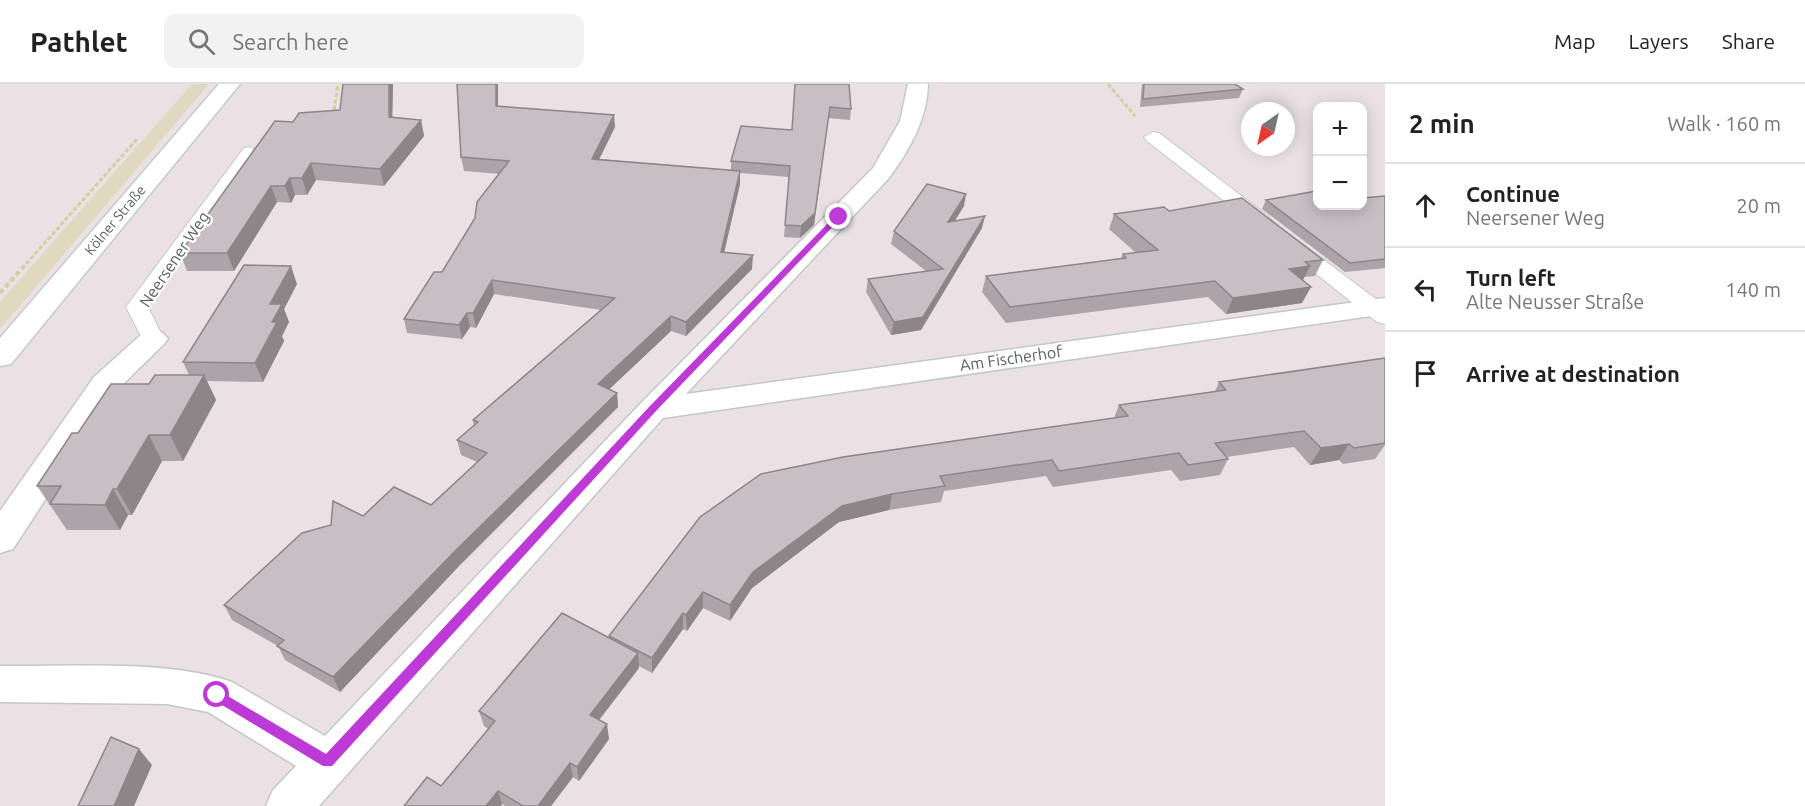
<!DOCTYPE html>
<html lang="en">
<head>
<meta charset="utf-8">
<style>
  :root { --surface:#fff; --page:#f2f2f2; --text:#222; --muted:#767676; --line:#e0e0e0 }
  body { margin:0; font-family:Ubuntu,sans-serif; background:var(--page); color:var(--text) }
  .controls { position:absolute; right:18px; top:18px; display:grid; overflow:hidden; border-radius:12px; box-shadow:0 3px 15px #0003 }
  .controls button { width:54px; height:54px; display:grid; place-items:center; padding:0; border:0; border-bottom:2px solid var(--line); background:var(--surface); color:var(--text); font:30px sans-serif }
  .compass { position:absolute; left:1241px; top:18px; width:54px; height:54px; border-radius:50%; background:var(--surface); box-shadow:0 3px 15px #0003; rotate:214deg }
  .stop { position:absolute; width:18px; height:18px; margin:-14px; border:4px solid #be3ad7; border-radius:50%; background:#fff }
  .stop.end { background:#be3ad7; border-color:#fff; box-shadow:0 2px 6px #0008 }
  .list { margin:0; padding:0; list-style:none }
  h2 { display:flex; justify-content:space-between; align-items:center; height:78px; margin:0; padding:0 24px; font-size:26px }
  h2 small { font-size:20px; font-weight:400; color:var(--muted) }
  .list li { display:grid; grid-template-columns:39px 1fr auto; gap:18px; align-items:center; box-sizing:border-box; height:84px; padding:0 24px; border-top:2px solid var(--line) }
  .list b { display:block; font-size:22px; white-space:nowrap }
  .list p { margin:0; font-size:20px; white-space:nowrap; color:var(--muted) }
  .list em { font-size:20px; font-style:normal; color:var(--muted) }
  .icon { flex:none; width:33px; height:33px; fill:none; stroke:currentColor; stroke-width:2; stroke-linecap:round; stroke-linejoin:round }
  .map { position:relative; flex:none; width:1385px; height:722px; overflow:hidden }
  header { display:flex; align-items:center; gap:36px; box-sizing:border-box; height:84px; padding:0 30px; background:var(--surface); border-bottom:2px solid var(--line) }
  header strong { font-size:28px }
  nav { display:flex; gap:33px; margin-inline-start:auto; font-size:21px }
  .search { width:420px; height:54px; background:var(--page); display:flex; align-items:center; gap:15px; box-sizing:border-box; padding:0 21px; border-radius:12px; color:var(--muted); font-size:22px }
  main { display:flex }
  aside { flex:1; background:var(--surface) }
  .map>svg:first-child { display:block }
  .green { fill:#e0d8bf }
  .lines { fill:none; stroke-linecap:round; stroke-linejoin:round }
  .service-casing { stroke:#c2c8c5; stroke-width:2 }
  .minor-casing { stroke:#c2c8c5; stroke-width:3 }
  .secondary-casing { stroke:#c4ccc7; stroke-width:3 }
  .path-far1 { stroke:#d0d1a3; stroke-width:3; stroke-dasharray:4.5 2; stroke-linecap:butt }
  .path { stroke:#d0d1a3; stroke-width:4; stroke-dasharray:5 3; stroke-linecap:butt }
  .service { fill:#fff; fill-rule:evenodd }
  .minor { fill:#fff; fill-rule:evenodd }
  .secondary { fill:#fff; fill-rule:evenodd }
  .wall { fill:#aca4a9 }
  .shaded-wall { fill:#8c8689 }
  .building { fill:#c8bfc4; stroke:#8c8689; stroke-width:1.5 }
  .route { fill:#be3ad7 }
  .labels { text-anchor:middle; stroke-width:4.5; stroke-linejoin:round; paint-order:stroke }
  .far-street-label { font-size:14px; fill:#59605b; stroke:#fff }
  .street-label { font-size:16px; fill:#59605b; stroke:#fff }
</style>
</head>
<body>
<header>
<strong>Pathlet</strong>
<div class="search"><svg class="icon" aria-label="search" viewBox="0 0 24 24"><circle cx="10" cy="10" r="6"/><path d="M15 15l6 6"/></svg>Search here</div>
<nav><a>Map</a><a>Layers</a><a>Share</a></nav>
</header>
<main>
<div class="map">
<svg width="1385" height="722" viewBox="0 0 1385 722">
  <rect width="100%" height="100%" fill="#ebe1e5"/>
  <!-- green -->
  <path class="green" d="M192,0h17l-209,245v-27z"/>
  <g class="lines">
    <defs>
      <g id="service">
        <path d="M1153,48l6,1 110,84 3,4 -3,4h-14l-108,-84 -3,-4z"/>
        <path d="M250,63l9,5 -111,155 16,32 -3,5h-16l-19,-37 118,-159z"/>
        <path d="M1293,156l7,2 85,64v18l-8,-2 -91,-72 -3,-4 3,-4z"/>
      </g>
      <g id="minor">
        <path d="M908,0h20c-1,36 -18,65 -39,94l-203,216 699,-96v16l-722,104 -344,388h-53l7,-16 23,-24 -88,-54 -41,-8 -167,-2v-36c70,1 167,-7 232,16l93,54 317,-334 231,-234 27,-47z"/>
        <path d="M153,246l10,3 5,6 -5,6 -47,46 -103,158 -13,4v-42l94,-134 49,-44z"/>
      </g>
      <path id="secondary" d="M219,0h21l-229,280 -11,2v-28z"/>
    </defs>
    <!-- service casing -->
    <use href="#service" class="service-casing"/>
    <!-- minor casing -->
    <use href="#minor" class="minor-casing"/>
    <!-- secondary casing -->
    <use href="#secondary" class="secondary-casing"/>
    <!-- path-far1 -->
    <g class="path-far1">
      <path d="M1108,0l27,32"/>
      <path d="M334,26l4,-26"/>
      <path d="M26,180l112,-126"/>
    </g>
    <!-- path -->
    <path class="path" d="M0,209l27,-30"/>
    <!-- service -->
    <use href="#service" class="service"/>
    <!-- minor -->
    <use href="#minor" class="minor"/>
    <!-- secondary -->
    <use href="#secondary" class="secondary"/>
  </g>
  <!-- wall -->
  <g class="wall">
    <path d="M343,0h50l-1,33 29,3 3,16 -40,50 -68,-6 -9,15h-12l-4,8 -14,-1 -43,69h-47l-7,-18 160,-143z"/>
    <path d="M457,0h41v22l117,21 -16,32 132,11v-9l61,-31 3,-46 56,25 -1,11 -22,-2 -14,107 -14,13 -16,-1 5,-60 -49,-4v11l-16,68 28,17 -66,67 -15,-5 -62,58 8,4 1,14 -158,158 -120,127 -55,-32 -7,-14 -46,-26 -8,-15 139,-89 68,-11 46,-43 -16,-7 -4,-15 17,-14 -1,-6 128,-110 -107,-16 -18,34 -6,-1 -8,12 -55,-6 -3,-14 38,-47 33,-54 25,-44 -36,-3 -3,-14z"/>
    <path d="M1142,0h93l8,5 -4,9 -99,9z"/>
    <path d="M1385,112v72l-40,4 -83,-63 4,-9 51,6z"/>
    <path d="M964,122l-10,15 28,7 -61,102 -30,5 -25,-43 2,-13 58,-8 -35,-27 3,-13z"/>
    <path d="M1169,127l154,49 -8,16 -11,1 -1,3 -1,23 -76,11 -18,-17 -202,26 -24,-31 4,-16 135,-18 2,-4 13,-1 -27,-24 5,-15z"/>
    <path d="M297,200l-13,25 5,13 -7,14 2,5 -21,41 -56,-1 9,19 -33,61h-21l-30,54h-4l-8,15h-53l-30,-44 41,-53 71,-49 40,-9 -6,-13z"/>
    <path d="M1385,274v87l-10,14 -32,5 -4,-4 -29,5 -16,-18 -67,10 1,2 -8,16 -40,6 -9,-11 -118,17 -7,-11 -102,15 -3,11 -52,8 -50,12 -87,66 -22,33 -27,-13 -16,23 -4,-2 -31,44 -13,-7v2l-40,52 10,19 -30,42 -6,-4 -22,29h-46l-3,-2 -1,2h-97l37,-20 47,-57 -4,-3 -5,-15 130,-73v-2l91,-119 414,-99 5,-13 96,-14 4,-9z"/>
  </g>
  <!-- shaded-wall -->
  <g class="shaded-wall">
    <path d="M389,0h4l-1,49 -3,-16z"/>
    <path d="M496,0h2v34l-2,-12z"/>
    <path d="M614,31l1,12 -22,45 -1,-13z"/>
    <path d="M828,34l-14,107 -14,13 1,-12z"/>
    <path d="M421,36l3,16 -40,50 -4,-17z"/>
    <path d="M311,79l5,17 -9,15 -5,-17z"/>
    <path d="M740,87v13l-19,82v-14z"/>
    <path d="M290,94l5,17 -4,8 -6,-17z"/>
    <path d="M271,102l6,16 -43,69 -7,-18z"/>
    <path d="M966,110l-2,12 -18,29 2,-13z"/>
    <path d="M985,132l-3,12 -61,102 -30,5 3,-13 29,-5z"/>
    <path d="M753,171l-1,14 -66,67v-14z"/>
    <path d="M291,182l6,18 -13,25 5,13 -7,14 2,5 -21,41 -8,-19 17,-41 -2,-18z"/>
    <path d="M1310,182l-8,16 -13,-13z"/>
    <path d="M492,196l2,14 -18,34 -3,-15z"/>
    <path d="M1311,203l-9,16 -76,11 7,-16z"/>
    <path d="M467,229l3,14 -8,12 -3,-14z"/>
    <path d="M671,232v15l-72,68 -1,-15z"/>
    <path d="M204,291l12,25 -33,61 -13,-26z"/>
    <path d="M617,309l1,14 -158,158 -120,127 -7,-15 123,-127z"/>
    <path d="M149,351l13,26 -30,54 -15,-26z"/>
    <path d="M1349,360l-10,16 -29,5 11,-17z"/>
    <path d="M113,405l15,26 -8,15 -15,-25z"/>
    <path d="M892,410l-3,16 -50,12 -87,66 -22,33v-16l23,-33 89,-66z"/>
    <path d="M703,508v16l-16,23 -1,-16z"/>
    <path d="M683,529v16l-31,44v-15z"/>
    <path d="M638,569l1,15 -47,61 -2,-14z"/>
    <path d="M607,640l2,15 -30,42 -2,-14z"/>
    <path d="M139,665l13,16 -18,41h-20z"/>
    <path d="M570,679l3,14 -22,29h-13z"/>
    <path d="M498,707l4,13 -1,2h-15z"/>
  </g>
  <!-- building -->
  <g class="building">
    <path d="M343,0h46v33l32,3 -41,49 -69,-6 -9,15h-12l-5,8h-14l-44,67h-47l95,-132 18,1 6,-9 41,-3z"/>
    <path d="M457,0h39v22l118,9 -22,44 148,12 -19,81 32,3 -67,67 -15,-6 -73,68 19,9 -161,157 -123,127 -56,-31 7,-6 -60,-35 78,-72 29,-8 2,-24 30,15 31,-29 37,18 56,-52 -30,-13 21,-18 -5,-2 142,-122 -123,-18 -19,33h-6l-8,12 -55,-6 30,-47h8l33,-54 2,-16 32,-41 -48,-4z"/>
    <path d="M795,0h54l2,25 -21,-2 -15,106 -14,13 -16,-1 5,-59 -59,-5 10,-35 51,4z"/>
    <path d="M1144,0h91l8,5 -100,10z"/>
    <path d="M927,100l39,10 -18,28 37,-6 -62,101 -29,5 -26,-43 75,-10 -49,-38z"/>
    <path d="M1317,107v15h45v-8l23,-2v63l-35,4 -84,-63z"/>
    <path d="M1242,114l81,62 -18,2 5,4 -21,3 22,18 -78,11 -18,-17 -205,26 -24,-31 140,-18 -3,-4 35,-4 -44,-36 50,-7 5,4z"/>
    <path d="M244,181l47,1 -21,38h12l-10,18h5l-22,41 -72,-1z"/>
    <path d="M1385,274v85l-31,5 -5,-4 -28,4 -17,-17 -89,12 13,16 -40,6 -9,-12 -120,18 -7,-11 -112,16 5,10 -53,8 -50,12 -89,66 -23,33 -27,-13 -17,23 -3,-2 -31,45 -43,-22 91,-119 61,-43 82,-17 285,-41 -9,-11 107,-15 -7,-8z"/>
    <path d="M155,291h49l-34,60h-21l-32,54h-4l-8,16 -55,-1 11,-18h-24l35,-53h6l33,-49h38z"/>
    <path d="M562,529l76,40 -48,62 17,9 -30,43 -7,-4 -32,43h-15l-25,-15 -12,15h-82l23,-29 14,9 54,-65 -16,-10z"/>
    <path d="M111,653l28,12 -25,57h-36z"/>
  </g>
  <!-- route -->
  <path class="route" d="M836,131l6,2 -186,194 -324,355h-9l-111,-67v-7h9l105,62 323,-347z"/>
  <g class="labels">
    <!-- far-street labels -->
    <g class="far-street-label">
      <text transform="translate(115 136) rotate(-50)" y="5">Kölner Straße</text>
    </g>
    <!-- street labels -->
    <g class="street-label">
      <text transform="translate(174 175) rotate(-56)" y="6">Neersener Weg</text>
      <text transform="translate(1011 274) rotate(-8)" y="6">Am Fischerhof</text>
    </g>
  </g>
</svg>
<div class="controls">
<button>+</button>
<button>−</button>
</div>
<svg class="compass" viewBox="-18 -18 36 36"><path d="M0-13l5 13h-10z" fill="#e53935"/><path d="M0 13l5-13h-10z" fill="#767676"/></svg>
<div class="stop" style="left:217px;top:611px"></div>
<div class="stop end" style="left:839px;top:133px"></div>
</div>
<aside>
<h2>2 min<small>Walk · 160 m</small></h2>
<ul class="list">
<li><svg class="icon" aria-label="ahead" viewBox="0 0 24 24"><path d="M12 20V5M6 11l6-6 6 6"/></svg><div><b>Continue</b><p>Neersener Weg</p></div><em>20 m</em></li>
<li><svg class="icon" aria-label="left" viewBox="0 0 24 24"><path d="M17 20v-9H6M10 6l-5 5 5 5"/></svg><div><b>Turn left</b><p>Alte Neusser Straße</p></div><em>140 m</em></li>
<li><svg class="icon" aria-label="arrive" viewBox="0 0 24 24"><path d="M6 21V4h12l-3 4 3 4H6"/></svg><div><b>Arrive at destination</b></div></li>
</ul>
</aside>
</main>
</body>
</html>
